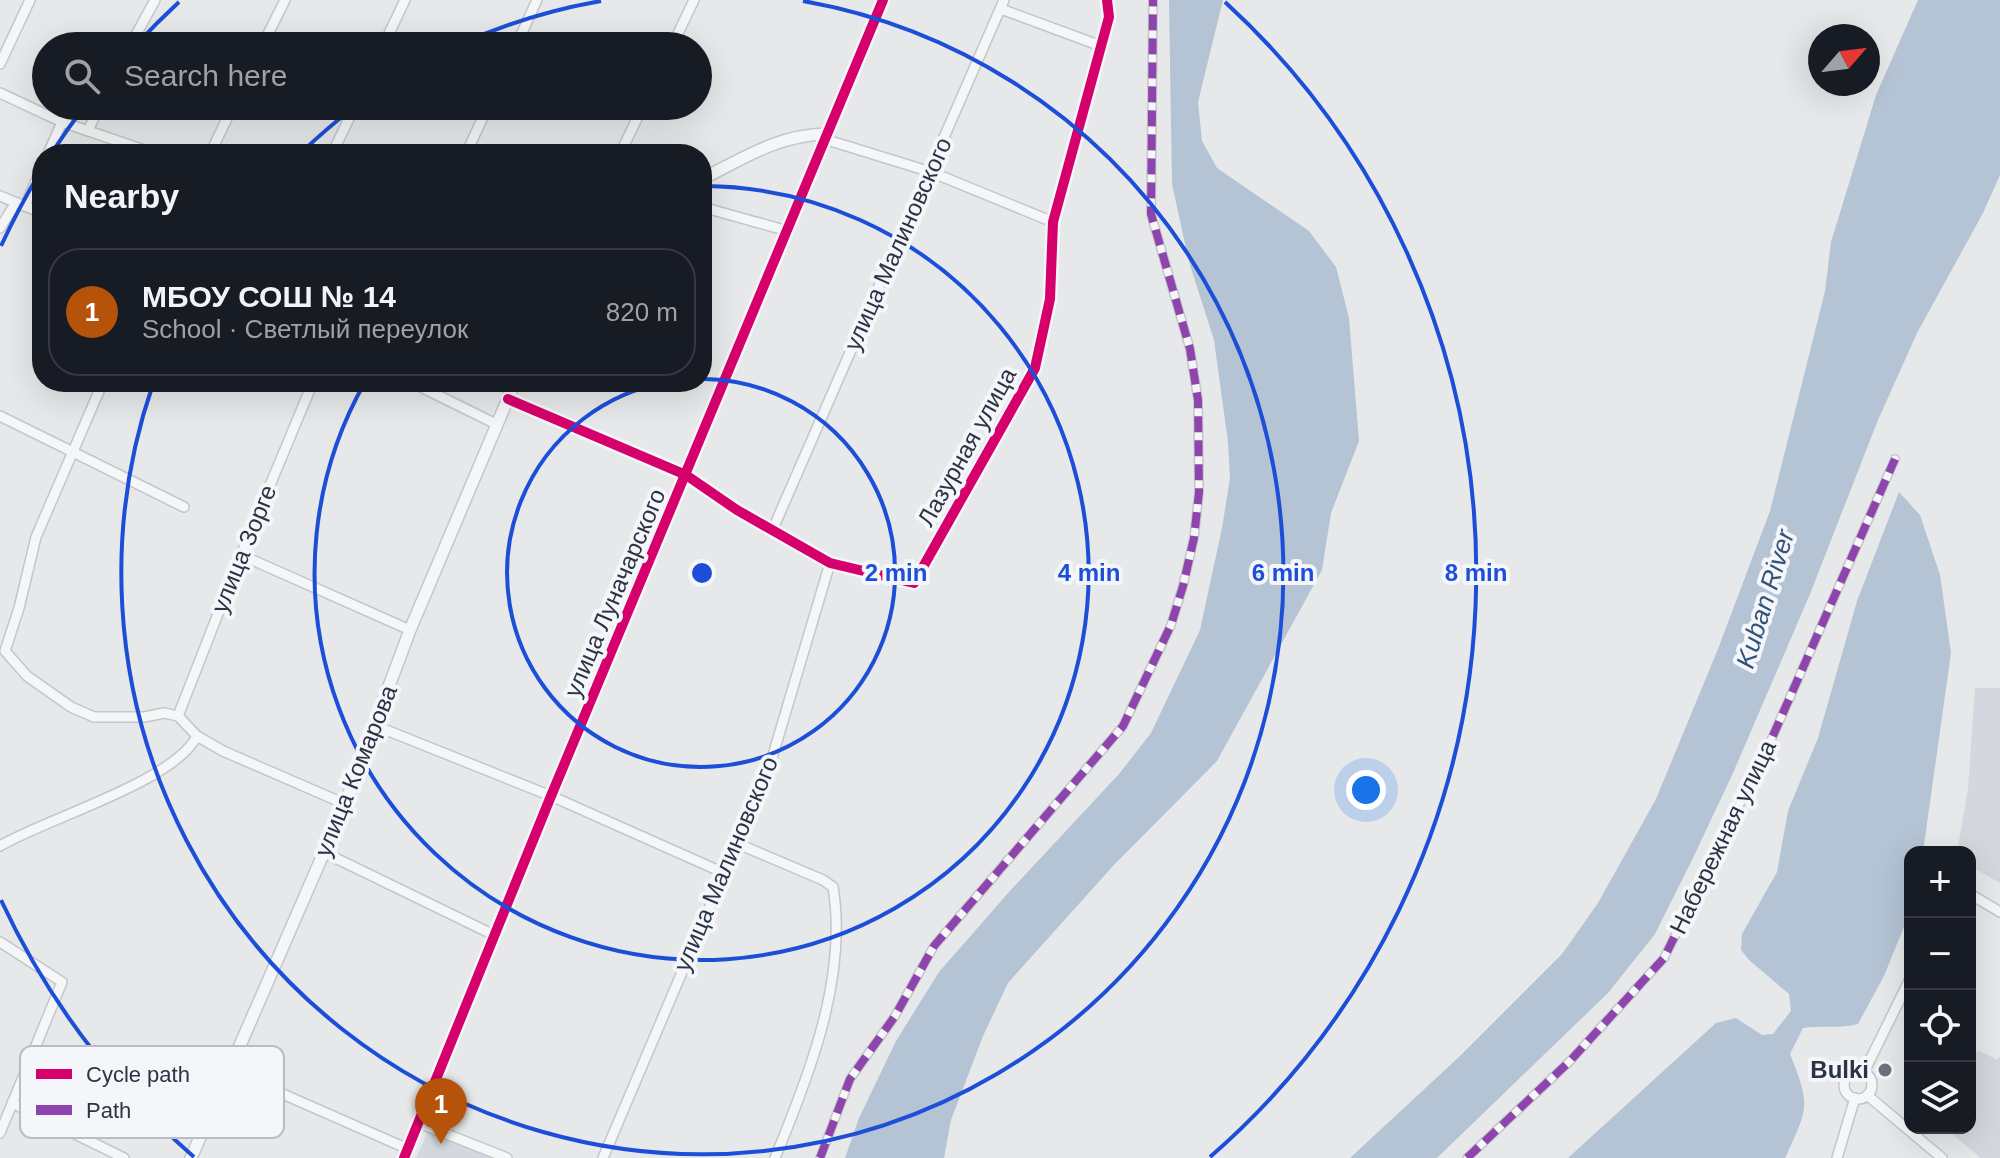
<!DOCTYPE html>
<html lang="en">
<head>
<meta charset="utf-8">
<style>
  :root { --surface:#171b24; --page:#242831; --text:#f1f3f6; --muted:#9ea1a6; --line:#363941; --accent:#b45309 }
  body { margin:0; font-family:Arial,sans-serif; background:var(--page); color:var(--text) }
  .controls { position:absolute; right:24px; bottom:24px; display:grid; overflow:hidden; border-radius:16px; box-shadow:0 8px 32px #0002 }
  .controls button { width:72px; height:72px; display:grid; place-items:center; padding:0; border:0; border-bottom:2px solid var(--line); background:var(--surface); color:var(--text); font:40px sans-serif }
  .compass { position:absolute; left:1808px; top:24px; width:72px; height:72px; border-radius:50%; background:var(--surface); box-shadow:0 8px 32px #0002; rotate:62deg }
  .you { position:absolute; left:1366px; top:790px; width:28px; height:28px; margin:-20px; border:6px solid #fff; border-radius:50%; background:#1a73e8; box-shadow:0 0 0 12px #1a73e833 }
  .badge { display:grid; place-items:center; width:52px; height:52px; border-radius:50%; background:var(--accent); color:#fff; font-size:26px; font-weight:700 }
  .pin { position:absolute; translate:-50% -66px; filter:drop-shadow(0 2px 4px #0008) }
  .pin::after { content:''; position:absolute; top:42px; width:28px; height:24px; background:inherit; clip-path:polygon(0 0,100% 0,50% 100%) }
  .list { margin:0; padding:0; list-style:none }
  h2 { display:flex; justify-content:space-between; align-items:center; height:104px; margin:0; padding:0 32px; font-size:34px }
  h2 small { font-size:26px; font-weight:400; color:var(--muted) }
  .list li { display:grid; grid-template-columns:52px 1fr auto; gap:24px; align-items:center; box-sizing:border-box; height:128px; margin:0 16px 16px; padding:0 16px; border:2px solid var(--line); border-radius:32px }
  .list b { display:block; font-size:30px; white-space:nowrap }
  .list p { margin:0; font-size:26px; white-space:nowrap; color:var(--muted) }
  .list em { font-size:26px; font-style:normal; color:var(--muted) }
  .icon { flex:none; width:44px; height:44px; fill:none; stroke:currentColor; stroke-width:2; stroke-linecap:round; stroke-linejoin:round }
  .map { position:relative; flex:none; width:2000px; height:1158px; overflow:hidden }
  .search { position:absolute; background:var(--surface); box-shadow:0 8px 32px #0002; left:32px; top:32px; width:680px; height:88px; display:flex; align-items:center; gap:20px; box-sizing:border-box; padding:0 28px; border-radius:44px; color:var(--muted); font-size:30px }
  .panel { position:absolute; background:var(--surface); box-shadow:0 8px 32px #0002; left:32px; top:144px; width:680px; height:248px; border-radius:32px }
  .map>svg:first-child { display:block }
  .built { fill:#d4d7dd }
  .water { fill:#b4c4d5 }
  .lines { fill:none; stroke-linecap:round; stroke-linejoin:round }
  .pedestrian-casing { stroke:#c4c6c8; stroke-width:10 }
  .minor-casing { stroke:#c4c6c8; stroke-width:12 }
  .tertiary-casing { stroke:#c4c6c8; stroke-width:14 }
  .pedestrian { stroke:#f5f6f7; stroke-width:7 }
  .minor { stroke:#f5f6f7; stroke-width:9 }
  .tertiary { stroke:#f5f6f7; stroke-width:11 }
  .quiet { stroke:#8e44ad; stroke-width:8; stroke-dasharray:16 8; stroke-linecap:butt }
  .cycleway-casing { stroke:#f4f6f9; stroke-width:15 }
  .cycleway { stroke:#d6006c; stroke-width:10 }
  .ring { fill:none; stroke:#1d4ed8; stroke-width:4 }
  .poi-dot { fill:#6c737f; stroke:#f4f6f9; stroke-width:3 }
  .labels { text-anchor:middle; stroke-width:8; stroke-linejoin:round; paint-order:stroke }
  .street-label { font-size:24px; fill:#2b3445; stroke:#f4f6f9 }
  .poi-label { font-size:24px; font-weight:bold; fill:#2b3445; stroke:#f4f6f9; text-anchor:end }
  .water-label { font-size:26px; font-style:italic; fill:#34527a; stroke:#f4f6f9 }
  .key { fill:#f4f6f9; stroke:#b8bcc3; stroke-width:2 }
  .key-label { font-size:22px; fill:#2b3445 }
  .centre { fill:#1d4ed8; stroke:#f4f6f9; stroke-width:4 }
  .ring-label { font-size:24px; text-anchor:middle; font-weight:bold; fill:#1d4ed8; stroke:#f4f6f9; stroke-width:8; stroke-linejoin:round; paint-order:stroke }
</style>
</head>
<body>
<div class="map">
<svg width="2000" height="1158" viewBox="0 0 2000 1158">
  <rect width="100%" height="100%" fill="#e6e8ea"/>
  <!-- built -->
  <g class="built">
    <path d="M1975,688h25v195l-30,-17v-14h-13l11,-63z"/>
    <path d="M1978,1050l19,10 3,-4v102h-19l-36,-30h25v-61z"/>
    <path d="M428,1131l64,27h-76z"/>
  </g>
  <!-- water -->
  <g class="water">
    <path d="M1169,0h54l-25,102 4,39 15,27 92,63 27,36 13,51 10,123 -28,72 -9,57 -105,191 -104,105 -105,117 -25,53 -32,84 -7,38h-99l14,-40 37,-77 43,-69 70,-80 110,-118 32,-41 49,-103 22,-102 8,-50 -2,-36 -14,-102 -25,-78 -17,-78z"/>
    <path d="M1918,0h82v175l-17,38 -66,120 -39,87 -68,174 -77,179 -40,85 -38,76 -47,59 -171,165h-87l109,-101 103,-103 36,-51 58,-104 62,-150 52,-138 55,-220 6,-49 45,-147z"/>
    <path d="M1899,492l21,23 20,60 11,78 -28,199h-13v60l-26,64 -26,48c-18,5 -36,1 -55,4l-13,26c21,52 18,54 -5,104h-217l148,-135 20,-5 26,17 11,-1 18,-23 -2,-17 -40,-34 -8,-10 1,-16 35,-62 11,-61 30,-73 39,-137z"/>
  </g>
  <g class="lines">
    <defs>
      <g id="pedestrian">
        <path d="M820,1158l30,-79 45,-63 39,-70 189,-220 48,-101 12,-39 11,-48 5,-46 -1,-92 -8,-51 -39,-135 2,-214"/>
        <path d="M1467,1158l103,-97 94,-103 104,-211 127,-288"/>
      </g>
      <g id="minor">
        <path d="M1001,9l100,37"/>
        <path d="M130,46l25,-46"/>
        <path d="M262,46l23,-46"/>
        <path d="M383,46l22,-46"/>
        <path d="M516,46l21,-46"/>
        <path d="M672,46l22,-46"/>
        <path d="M0,64l30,-64"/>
        <path d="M0,93l62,29 94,32"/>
        <path d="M88,131l11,-25"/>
        <path d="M824,139l107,33 122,50"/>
        <path d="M48,154l14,-32"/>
        <path d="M210,154l23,-48"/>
        <path d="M332,154l23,-48"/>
        <path d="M466,154l22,-48"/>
        <path d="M620,154l23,-48"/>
        <path d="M0,196l42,17"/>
        <path d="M25,206l17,-38"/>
        <path d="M702,207l86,24"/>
        <path d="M0,228l15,-24"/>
        <path d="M103,382l-67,155 -17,71 -14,43 22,25 44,31 23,10h50l20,-4 14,3 19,20 26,15 122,53"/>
        <path d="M411,382l85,42"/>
        <path d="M508,399l178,76 51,35 93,53 84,20 121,-215 15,-69 3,-77 56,-205 -2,-17"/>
        <path d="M0,416l184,91"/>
        <path d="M772,531l232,-531"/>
        <path d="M241,555l169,75"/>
        <path d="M178,716l63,-161 72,-173"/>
        <path d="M376,726l175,70 173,77"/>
        <path d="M736,843l87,37 10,7c15,90 -24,189 -58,271"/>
        <path d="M0,846c47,-28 174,-64 197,-110"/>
        <path d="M323,852l173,84"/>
        <path d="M1970,894l30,18"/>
        <path d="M0,942l62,40 -62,151"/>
        <path d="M228,1070l180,79"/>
        <circle cx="1858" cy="1085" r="14"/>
        <path d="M1864,1072l46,-93"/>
        <path d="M1867,1095l75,63"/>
        <path d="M12,1103l112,55"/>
        <path d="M419,1123l88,35"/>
        <path d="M603,1158l167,-393 60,-202"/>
        <path d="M1837,1158l18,-60"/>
      </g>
      <g id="tertiary">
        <path d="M702,179c42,-21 76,-44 124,-45"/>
        <path d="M191,1158l154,-354 65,-174 105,-248"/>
        <path d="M404,1158l147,-362 332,-796"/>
      </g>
    </defs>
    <!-- pedestrian casing -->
    <use href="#pedestrian" class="pedestrian-casing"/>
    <!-- minor casing -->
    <use href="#minor" class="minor-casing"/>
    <!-- tertiary casing -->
    <use href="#tertiary" class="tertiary-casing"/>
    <!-- pedestrian -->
    <use href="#pedestrian" class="pedestrian"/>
    <!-- minor -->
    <use href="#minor" class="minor"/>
    <!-- tertiary -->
    <use href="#tertiary" class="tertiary"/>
    <!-- quiet -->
    <g class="quiet">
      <path d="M820,1158l30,-79 45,-63 39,-70 189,-220 48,-101 12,-39 11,-48 5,-46 -1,-92 -8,-51 -39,-135 2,-214"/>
      <path d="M1467,1158l103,-97 94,-103 104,-211 127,-288"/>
    </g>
    <defs>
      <g id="cycleway">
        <path d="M508,399l178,76 51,35 93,53 84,20 121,-215 15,-69 3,-77 56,-205 -2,-17"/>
        <path d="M404,1158l147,-362 332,-796"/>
      </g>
    </defs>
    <!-- cycleway casing -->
    <use href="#cycleway" class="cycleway-casing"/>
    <!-- cycleway -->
    <use href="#cycleway" class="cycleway"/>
  </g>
  <!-- distance rings -->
  <g class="ring">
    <path d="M704 379A194 194 0 1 1 667 382"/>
    <path d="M705 186A387 387 0 1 1 365 382"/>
    <path d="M302 152A581 581 0 0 1 352 109M461 44A581 581 0 0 1 601 1M803 1A581 581 0 1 1 153 384"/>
    <path d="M194 1157A774 774 0 0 1 1 900M1 246A774 774 0 0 1 39 174M53 151A774 774 0 0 1 84 107M136 45A774 774 0 0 1 179 2M1225 2A774 774 0 0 1 1210 1157"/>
  </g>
  <!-- markers -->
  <circle class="poi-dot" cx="1885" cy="1070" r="8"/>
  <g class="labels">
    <!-- street labels -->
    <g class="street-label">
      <text transform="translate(898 244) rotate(-66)" y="8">улица Малиновского</text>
      <text transform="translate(967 447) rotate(-61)" y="8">Лазурная улица</text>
      <text transform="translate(244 549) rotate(-68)" y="8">улица Зорге</text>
      <text transform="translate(615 593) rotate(-67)" y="8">улица Луначарского</text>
      <text transform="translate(356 771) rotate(-68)" y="8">улица Комарова</text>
      <text transform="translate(1723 837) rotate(-64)" y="8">Набережная улица</text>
      <text transform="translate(726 864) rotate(-67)" y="8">улица Малиновского</text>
    </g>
    <!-- poi labels -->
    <g class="poi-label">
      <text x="1869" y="1078">Bulki</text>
    </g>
    <!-- water labels -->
    <g class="water-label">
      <text transform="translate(1765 599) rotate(-73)" y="9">Kuban River</text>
    </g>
  </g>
  <!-- legend -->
  <rect x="20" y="1046" width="264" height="92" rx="12" class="key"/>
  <rect x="36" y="1069" width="36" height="10" fill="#d6006c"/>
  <rect x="36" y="1105" width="36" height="10" fill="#8e44ad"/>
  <g class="key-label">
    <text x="86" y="1082">Cycle path</text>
    <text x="86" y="1118">Path</text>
  </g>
  <circle cx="702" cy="573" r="12" class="centre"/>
  <g class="ring-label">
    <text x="896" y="581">2 min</text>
    <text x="1089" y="581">4 min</text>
    <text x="1283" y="581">6 min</text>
    <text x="1476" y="581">8 min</text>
  </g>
</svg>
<div class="controls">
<button>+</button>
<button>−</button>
<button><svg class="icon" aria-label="locate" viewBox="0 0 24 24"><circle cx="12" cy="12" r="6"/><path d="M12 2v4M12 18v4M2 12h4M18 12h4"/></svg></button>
<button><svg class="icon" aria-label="layers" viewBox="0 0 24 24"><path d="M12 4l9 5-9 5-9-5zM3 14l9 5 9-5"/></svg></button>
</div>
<svg class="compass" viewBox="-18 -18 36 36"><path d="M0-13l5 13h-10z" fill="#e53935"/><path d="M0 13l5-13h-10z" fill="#9ea1a6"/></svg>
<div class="you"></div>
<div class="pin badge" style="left:441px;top:1144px">1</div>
<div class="search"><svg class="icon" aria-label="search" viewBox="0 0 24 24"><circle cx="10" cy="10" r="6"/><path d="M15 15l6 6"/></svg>Search here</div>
<section class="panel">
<h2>Nearby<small></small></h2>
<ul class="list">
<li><span class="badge">1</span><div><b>МБОУ СОШ № 14</b><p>School · Светлый переулок</p></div><em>820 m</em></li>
</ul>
</section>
</div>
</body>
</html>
